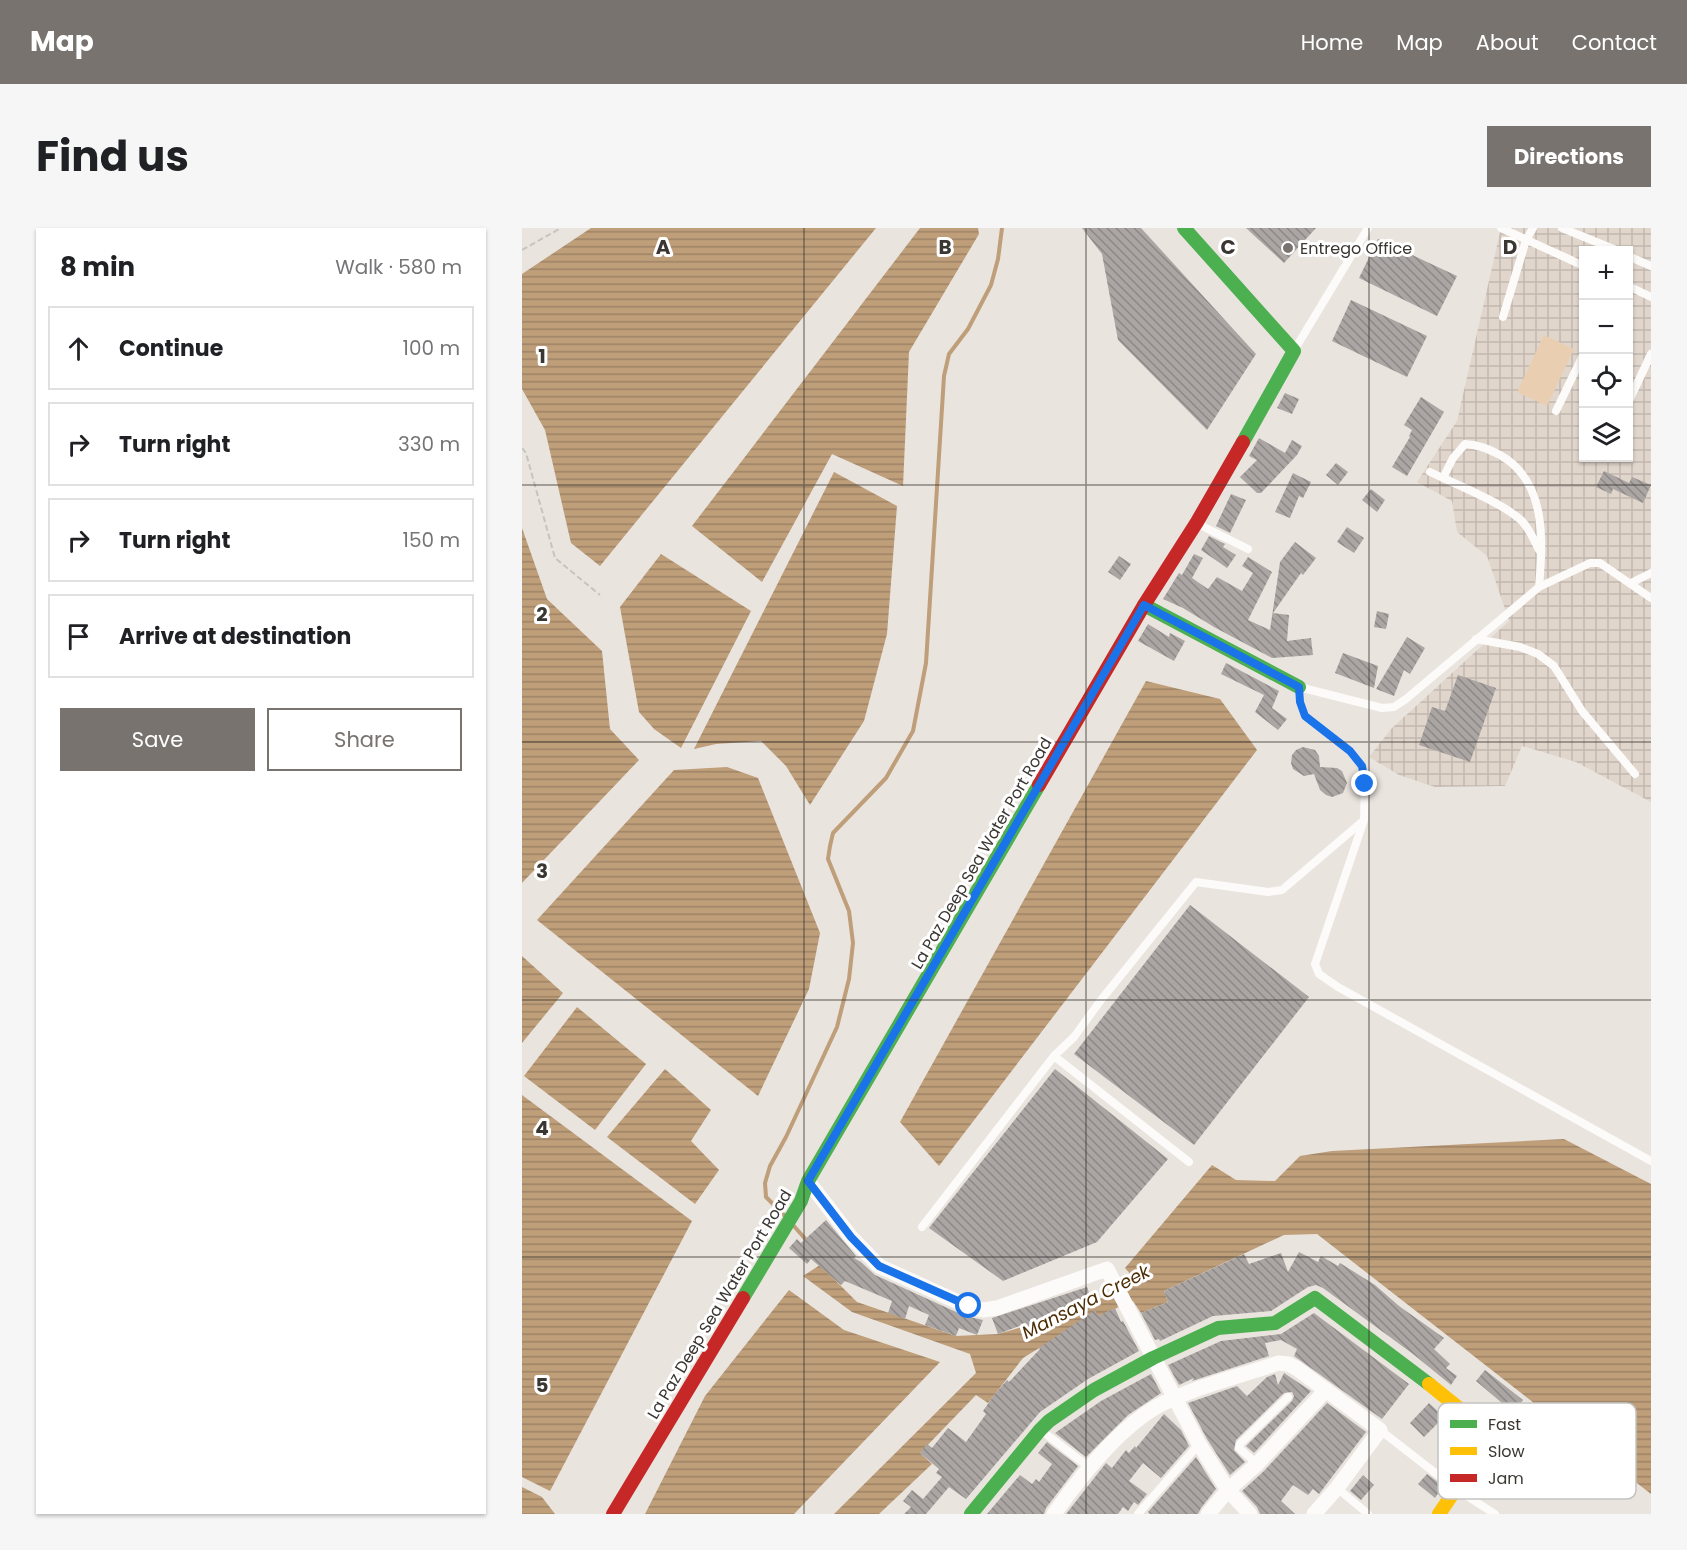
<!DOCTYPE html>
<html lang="en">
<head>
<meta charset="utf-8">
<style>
  :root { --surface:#fff; --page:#f6f6f6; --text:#202124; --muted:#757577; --line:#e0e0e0; --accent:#78736e }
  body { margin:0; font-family:Poppins,sans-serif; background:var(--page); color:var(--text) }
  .controls { position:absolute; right:18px; top:18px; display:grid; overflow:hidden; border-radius:0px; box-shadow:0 2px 4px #0004 }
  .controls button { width:54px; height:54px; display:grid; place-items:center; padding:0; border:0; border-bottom:2px solid var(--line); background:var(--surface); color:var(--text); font:30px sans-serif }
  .stop { position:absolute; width:18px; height:18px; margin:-14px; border:4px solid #1a73e8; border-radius:50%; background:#fff }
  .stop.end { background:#1a73e8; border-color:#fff; box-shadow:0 2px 6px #0008 }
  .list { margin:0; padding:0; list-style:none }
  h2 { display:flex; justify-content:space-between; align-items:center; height:78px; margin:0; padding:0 24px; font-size:26px }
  h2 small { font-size:20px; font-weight:400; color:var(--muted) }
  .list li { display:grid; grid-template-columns:39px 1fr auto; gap:18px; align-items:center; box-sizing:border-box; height:84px; margin:0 12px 12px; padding:0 12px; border:2px solid var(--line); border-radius:0px }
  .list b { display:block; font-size:22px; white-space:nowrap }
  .list em { font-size:20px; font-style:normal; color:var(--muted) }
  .actions { display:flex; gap:12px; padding:18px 24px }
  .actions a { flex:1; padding:14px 0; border:2px solid var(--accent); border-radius:0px; text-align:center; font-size:21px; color:var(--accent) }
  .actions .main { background:var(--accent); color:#fff }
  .icon { flex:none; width:33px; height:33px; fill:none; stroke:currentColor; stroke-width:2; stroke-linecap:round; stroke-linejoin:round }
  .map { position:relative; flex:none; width:1129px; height:1286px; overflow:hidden; border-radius:0px }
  header { display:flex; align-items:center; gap:36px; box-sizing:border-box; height:84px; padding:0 30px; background:var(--accent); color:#fff }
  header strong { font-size:28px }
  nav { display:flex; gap:33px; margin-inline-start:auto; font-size:21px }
  .intro { display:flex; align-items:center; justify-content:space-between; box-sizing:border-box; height:144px; padding:0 36px }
  h1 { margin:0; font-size:42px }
  .button { padding:15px 27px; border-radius:0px; background:var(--accent); color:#fff; font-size:21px; font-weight:700 }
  main { display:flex; gap:36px; padding:0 36px }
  aside { flex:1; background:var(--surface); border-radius:0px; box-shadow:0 2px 4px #0004 }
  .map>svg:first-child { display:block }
  .industrial { fill:url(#industrial-grid); fill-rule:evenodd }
  .garden { fill:#eaceb2 }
  .water { fill:url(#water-rules) }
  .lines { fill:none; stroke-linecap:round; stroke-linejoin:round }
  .stream { stroke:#bf9e7a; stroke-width:4 }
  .building { fill:url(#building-back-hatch) }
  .path { stroke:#c6c4c2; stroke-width:2; stroke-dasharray:6 3; stroke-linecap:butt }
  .lane { stroke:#fcfbfa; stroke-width:8 }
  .street { stroke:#fcfbfa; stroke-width:15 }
  .fast { stroke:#4caf50; stroke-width:14 }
  .slow { stroke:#ffc107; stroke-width:14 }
  .jam { stroke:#c62828; stroke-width:14 }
  .route { stroke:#1a73e8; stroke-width:8 }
  .grid { fill:none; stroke:#3a3632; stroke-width:1.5; stroke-opacity:0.55 }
  .poi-dot { fill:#78736e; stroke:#fff; stroke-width:2 }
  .labels { text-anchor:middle; stroke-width:6; stroke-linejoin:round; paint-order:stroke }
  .poi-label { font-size:16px; fill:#3a3632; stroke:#fff; text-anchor:start }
  .street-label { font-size:16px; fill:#3a3632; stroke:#fff }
  .water-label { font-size:18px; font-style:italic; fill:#4c2c03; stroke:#fff }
  .key { fill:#fff; stroke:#c4c3c2; stroke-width:1.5 }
  .key-label { font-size:16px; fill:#3a3632 }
  .grid-label { font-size:20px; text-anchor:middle; font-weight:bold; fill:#3a3632; stroke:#fff; stroke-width:6; stroke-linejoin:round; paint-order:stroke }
</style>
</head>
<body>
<header>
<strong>Map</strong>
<nav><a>Home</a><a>Map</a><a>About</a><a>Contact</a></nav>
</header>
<div class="intro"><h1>Find us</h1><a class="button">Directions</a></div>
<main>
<aside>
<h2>8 min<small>Walk · 580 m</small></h2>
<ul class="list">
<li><svg class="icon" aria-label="ahead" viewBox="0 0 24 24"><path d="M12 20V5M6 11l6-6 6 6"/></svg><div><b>Continue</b></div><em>100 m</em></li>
<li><svg class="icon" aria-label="right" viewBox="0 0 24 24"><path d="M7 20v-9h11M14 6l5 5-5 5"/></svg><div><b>Turn right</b></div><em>330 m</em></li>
<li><svg class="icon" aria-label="right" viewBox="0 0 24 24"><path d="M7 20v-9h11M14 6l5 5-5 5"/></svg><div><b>Turn right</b></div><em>150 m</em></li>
<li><svg class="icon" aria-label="arrive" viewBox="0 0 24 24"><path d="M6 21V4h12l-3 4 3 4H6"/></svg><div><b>Arrive at destination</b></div></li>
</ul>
<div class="actions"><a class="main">Save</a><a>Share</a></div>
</aside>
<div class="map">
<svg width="1129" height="1286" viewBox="0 0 1129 1286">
  <defs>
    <pattern id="industrial-grid" width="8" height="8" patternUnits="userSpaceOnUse" patternTransform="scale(1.5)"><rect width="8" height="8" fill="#e1d6cc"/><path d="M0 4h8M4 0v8" fill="none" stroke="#c2b8b0"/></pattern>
    <pattern id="water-rules" width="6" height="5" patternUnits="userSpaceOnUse" patternTransform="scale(1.5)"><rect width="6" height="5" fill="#bf9e7a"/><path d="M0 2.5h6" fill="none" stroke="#9c8265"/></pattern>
    <pattern id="building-back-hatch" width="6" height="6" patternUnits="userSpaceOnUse" patternTransform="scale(1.5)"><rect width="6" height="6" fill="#aba6a3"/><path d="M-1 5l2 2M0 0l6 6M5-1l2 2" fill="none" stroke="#8c8885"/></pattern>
  </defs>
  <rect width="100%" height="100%" fill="#eae4de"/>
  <!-- industrial -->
  <path class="industrial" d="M979,0h150v574l-75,-40 -54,-16 -17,40 -70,1 -36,-12 -30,-18 23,-29 117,-107 -22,-65 -30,-24 -5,-31 -35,-19 40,-61zM1062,22h44v208h-44z"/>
  <!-- garden -->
  <path class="garden" d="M1022,107l30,14 -27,57 -30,-14z"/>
  <!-- water -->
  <g class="water">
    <path d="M69,0h285l-276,338 -29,-23 -26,-113 -23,-41v-115z"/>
    <path d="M398,0h58l1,6 -70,118 -6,134 -71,-32 -70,128 -70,-56z"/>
    <path d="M312,244l63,34 -10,128 -23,87 -54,84 -24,-39 -25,-25 -45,3 -22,5z"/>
    <path d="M0,300l25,71 55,52 8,78 29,31 -117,123z"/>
    <path d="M139,326l90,57 -70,137 -27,-19 -15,-17 -19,-105z"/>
    <path d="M624,453l74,18 37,51 -318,416 -39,-44z"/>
    <path d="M205,539l31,11 62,155 -11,56 -51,107 -221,-176 137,-150z"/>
    <path d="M0,728l41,37 -41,50z"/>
    <path d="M55,779l69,57 -51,66 -71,-54z"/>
    <path d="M143,841l46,41 -20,31 28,29 -24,34 -88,-67z"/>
    <path d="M0,867l170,126 -142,270 -28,-14z"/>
    <path d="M1042,911l87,45v310l-334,-260 -33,1 -120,56 4,11 -27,11 -8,-12 -58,25 -52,32 -35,45 -12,-8 -56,58 12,11 -53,50h-45l142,-141 -6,-19 -118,-42 -49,-36 17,-11 37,37 99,34 42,-2 28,-8 67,-24 44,-20 -12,-14 87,-103 24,15 39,1 25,-25 32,-5z"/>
    <path d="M267,1062l55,40 96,32 -146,152h-149l60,-118z"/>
    <path d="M0,1259l20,10 13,17h-33z"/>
  </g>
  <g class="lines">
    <!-- stream -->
    <g class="stream">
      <path d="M262,987l-18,-18 -1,-14 5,-17 16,-29 51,-110 12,-48 4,-36 -4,-32 -21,-52 2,-13 3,-13 53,-55 27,-47 13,-68 18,-287 5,-22 19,-25 23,-44 7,-26 4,-31"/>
      <path d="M271,997l15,17"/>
    </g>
  </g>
  <!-- building -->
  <g class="building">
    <path d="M560,0h59l115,126 -49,76 -89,-90 -16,-86z"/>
    <path d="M724,0h70l-32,35z"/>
    <path d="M856,11l79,37 -20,40 -78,-38z"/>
    <path d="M829,72l76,36 -20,41 -75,-36z"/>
    <path d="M763,165l14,6 -7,15 -15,-6z"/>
    <path d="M899,169l23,15 -37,64 -15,-9 18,-30 -1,-1 3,-6 -8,-5z"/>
    <path d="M737,210l26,15 7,-13 10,6 -5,9 -36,38h-4l-17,-16 17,-17 -8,-4z"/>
    <path d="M814,235l12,9 -10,13 -12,-10z"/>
    <path d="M1082,243l25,12 3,-6 19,8 -8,18 -30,-14 -2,5 -15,-7z"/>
    <path d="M771,245l18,9 -8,16 -4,-2 -9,22 -15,-6z"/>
    <path d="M849,261l14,11 -8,12 -15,-12z"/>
    <path d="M709,266l15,6 -16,33 -14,-7z"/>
    <path d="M825,299l17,11 -10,15 -17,-11z"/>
    <path d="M687,308l16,8 -2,3 13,8 -9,13 -26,-18z"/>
    <path d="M773,314l21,16 -13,17 -2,-2 -28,40 16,2 -2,26 24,-3 2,17 -41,3 -58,-31 -31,-19 -20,-9 16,-26 3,2 12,-21 9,4 -11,20 16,11 9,-12 25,14 11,-18 -11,-7 6,-9 24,15 -24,48 22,10 10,-68z"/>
    <path d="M597,328l12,8 -11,16 -12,-8z"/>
    <path d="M855,383l12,3 -3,15 -12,-2z"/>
    <path d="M626,396l21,13 1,-4 15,8 -11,20 -36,-20z"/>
    <path d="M885,409l18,11 -15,26 -6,-4 -10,26 -18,-7z"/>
    <path d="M821,425l35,13 -4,22 -39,-15z"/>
    <path d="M704,435l53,28 -7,17 15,11 -9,11 -23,-18 9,-17 -43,-21z"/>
    <path d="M936,447l38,13 -26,74 -51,-17 13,-38 13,4z"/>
    <path d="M781,519l12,3 4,6 1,11 17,1 5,3 5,12 -4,10 -11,4 -6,-2 -6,-5 -6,-16 -10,2 -11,-7 -2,-6 1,-8 4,-5z"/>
    <path d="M668,677l119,92 -115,148 -120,-91z"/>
    <path d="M533,841l113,90 -71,83 -94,39 -74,-53z"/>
    <path d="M304,992l30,36 -2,2 7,4 14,13 90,41 18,4 -6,15 -18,-7 -3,8 -31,-11 4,-10 -20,-9 -4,13 -17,-6 4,-12 -47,-20 -4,4 -30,-26 -4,5 -18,-16 8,-9 4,4z"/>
    <path d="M777,1024l19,10 3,-6 17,10 2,-3 35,22 24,21 45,32 -10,11 16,15 -4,4 11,8 -6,9 -38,-31 -90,-66 -7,-3 -8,2 -37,24 -58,5 -53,25 -1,-2 -4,1 -14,-27 27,-11 -4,-11 80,-37 5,10 32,-11 7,19z"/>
    <path d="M565,1059l7,20 -68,19 -1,-2 -27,10 -6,-16z"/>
    <path d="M593,1080l6,14 2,-1 16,30 -51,28 -48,33 -74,87 -17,-12 -23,27h-22l7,-7 -8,-6 9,-11 11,9 19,-22 -6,-4 3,-4 -19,-16 7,-9 5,4 16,-20 18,14 20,-28 -3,-3 11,-16 13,-15 2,2 31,-33 -1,-1 56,-38 3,6z"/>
    <path d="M792,1085l95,71 -27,35 -88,-63 3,-7 -16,-9 -16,3 4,13 -77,25 2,-3 -15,7 -11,-20 53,-24 60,-7z"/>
    <path d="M963,1142l38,30 -20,29 -12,-11 11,-15 -26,-22z"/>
    <path d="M762,1145l27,18 -57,62 -8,-7 46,-45 2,-5 -2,-4 -8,1 -48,47 -2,10 11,12 -15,13 -23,-36 -19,-36 49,-17 10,10 20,-19 8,-3 3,11z"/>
    <path d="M629,1146l10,19 -33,22 -42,42 -31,-24 46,-32z"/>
    <path d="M805,1175l39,29 -47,62 -6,-5 -5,6 -15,-10 -12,16 14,13h-35l-3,-7 -15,-16 22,-20z"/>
    <path d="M907,1175l15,14 -20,20 -14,-14z"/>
    <path d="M642,1186l17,16 8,16 -28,32 -18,-15 -14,18 18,13 -9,11 -4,-3 -6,9 -5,-4 -5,7h-52l40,-51 6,5 14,-18 3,3 6,-7 1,2z"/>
    <path d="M525,1214l31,24 -32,42 -2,6h-57l33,-39 12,9 4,-5 3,3 13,-18 -14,-11z"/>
    <path d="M674,1229l20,32 -15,19 -3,6h-48l-2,-2z"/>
    <path d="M905,1246l16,12 -8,12 -17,-14z"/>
    <path d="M841,1247l11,10 -13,15 -11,-9z"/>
  </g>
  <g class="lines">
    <!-- path -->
    <g class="path">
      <path d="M0,22l39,-22"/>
      <path d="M0,220l4,5 29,105 45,37"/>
    </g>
    <!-- lane -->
    <g class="lane">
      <path d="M979,0l83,38"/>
      <path d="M1040,0l54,22"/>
      <path d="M1106,28l23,10"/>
      <path d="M1106,58l23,11"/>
      <path d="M981,89l23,-77 7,-12"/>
      <path d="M773,121l73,-121"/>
      <path d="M1106,175l23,-49"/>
      <path d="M1034,183l28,-58"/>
      <path d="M908,244c25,12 73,31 92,49 8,9 12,19 17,29"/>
      <path d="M921,250l10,-20 12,-14c15,1 23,5 35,11 47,26 43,87 39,132"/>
      <path d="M676,296l50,25"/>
      <path d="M1109,355l20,-10"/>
      <path d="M1129,370l-51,-35h-10l-51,24 -133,112 -12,8 -12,1 -83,-21 1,15 5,14 45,35 12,15 3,18 -1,36 -49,144 4,10 19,13 313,174"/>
      <path d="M954,411l44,8 18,7 16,12 28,45 53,63"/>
      <path d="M532,828l135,106"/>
      <path d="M400,999l132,-171 20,-19 27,-37 95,-118 72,10 14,-2 81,-69"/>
      <path d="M858,1202l76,59 39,25"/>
      <path d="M520,1203l48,37"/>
      <path d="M735,1236l-18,-16 1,-4 48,-47"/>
      <path d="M815,1260l31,26"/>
      <path d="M616,1286l61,-70"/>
    </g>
    <!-- street -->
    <g class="street">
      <path d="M286,953l43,56 28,29 90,41 14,3 14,-2 110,-39 92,175 29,46 22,24"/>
      <path d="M532,1286c26,-37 63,-84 102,-107 34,-19 85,-31 122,-44l10,1 8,4 84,62 -43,58 -23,26"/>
      <path d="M686,1286l20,-24 29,-26 69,-74"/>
    </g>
    <!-- fast -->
    <g class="fast">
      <path d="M662,0l110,123 -51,91"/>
      <path d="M622,377l155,82"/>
      <path d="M221,1070l58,-97 7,-20 231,-396"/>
      <path d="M449,1286l69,-84 9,-9 45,-31 59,-32 65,-30 57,-5 40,-25 114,86"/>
    </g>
    <!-- slow -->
    <path class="slow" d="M907,1156l63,51 3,8 -3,6 -36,40 -17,25"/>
    <!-- jam -->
    <g class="jam">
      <path d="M517,557l105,-180 53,-83 46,-80"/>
      <path d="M91,1286l130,-216"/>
    </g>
  </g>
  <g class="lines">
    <!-- route -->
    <path class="route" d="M447,1078l-90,-40 -28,-29 -43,-56 336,-576 155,82 1,15 5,14 45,35 12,15 3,18"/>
  </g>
  <!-- grid -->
  <path class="grid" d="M282,0v1286M564,0v1286M847,0v1286M0,257h1129M0,514h1129M0,772h1129M0,1029h1129"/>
  <!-- markers -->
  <circle class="poi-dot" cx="766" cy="20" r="6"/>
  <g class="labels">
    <!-- poi labels -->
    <g class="poi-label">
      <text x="778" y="26">Entrego Office</text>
    </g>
    <!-- street labels -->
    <g class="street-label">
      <text transform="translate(459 625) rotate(-60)" y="6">La Paz Deep Sea Water Port Road</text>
      <text transform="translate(197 1076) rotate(-59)" y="6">La Paz Deep Sea Water Port Road</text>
    </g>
    <!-- water labels -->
    <g class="water-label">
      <text transform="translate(564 1074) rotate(-27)" y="6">Mansaya Creek</text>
    </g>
  </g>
  <!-- legend -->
  <rect x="916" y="1175" width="198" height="96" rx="9" class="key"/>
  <rect x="928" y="1192" width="27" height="8" fill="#4caf50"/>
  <rect x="928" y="1219" width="27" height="8" fill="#ffc107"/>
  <rect x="928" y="1246" width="27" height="8" fill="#c62828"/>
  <g class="key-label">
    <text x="966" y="1202">Fast</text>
    <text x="966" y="1229">Slow</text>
    <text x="966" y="1256">Jam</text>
  </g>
  <g class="grid-label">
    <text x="141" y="26">A</text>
    <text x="423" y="26">B</text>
    <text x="706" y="26">C</text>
    <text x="988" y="26">D</text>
    <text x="20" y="135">1</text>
    <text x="20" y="393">2</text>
    <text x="20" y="650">3</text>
    <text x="20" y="907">4</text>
    <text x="20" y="1164">5</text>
  </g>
</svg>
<div class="controls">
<button>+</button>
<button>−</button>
<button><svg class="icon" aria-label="locate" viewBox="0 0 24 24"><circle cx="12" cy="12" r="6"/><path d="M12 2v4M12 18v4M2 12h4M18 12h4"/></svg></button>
<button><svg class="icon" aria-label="layers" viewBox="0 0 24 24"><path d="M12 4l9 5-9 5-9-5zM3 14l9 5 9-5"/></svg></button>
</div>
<div class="stop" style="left:447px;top:1078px"></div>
<div class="stop end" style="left:843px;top:556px"></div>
</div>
</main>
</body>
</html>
